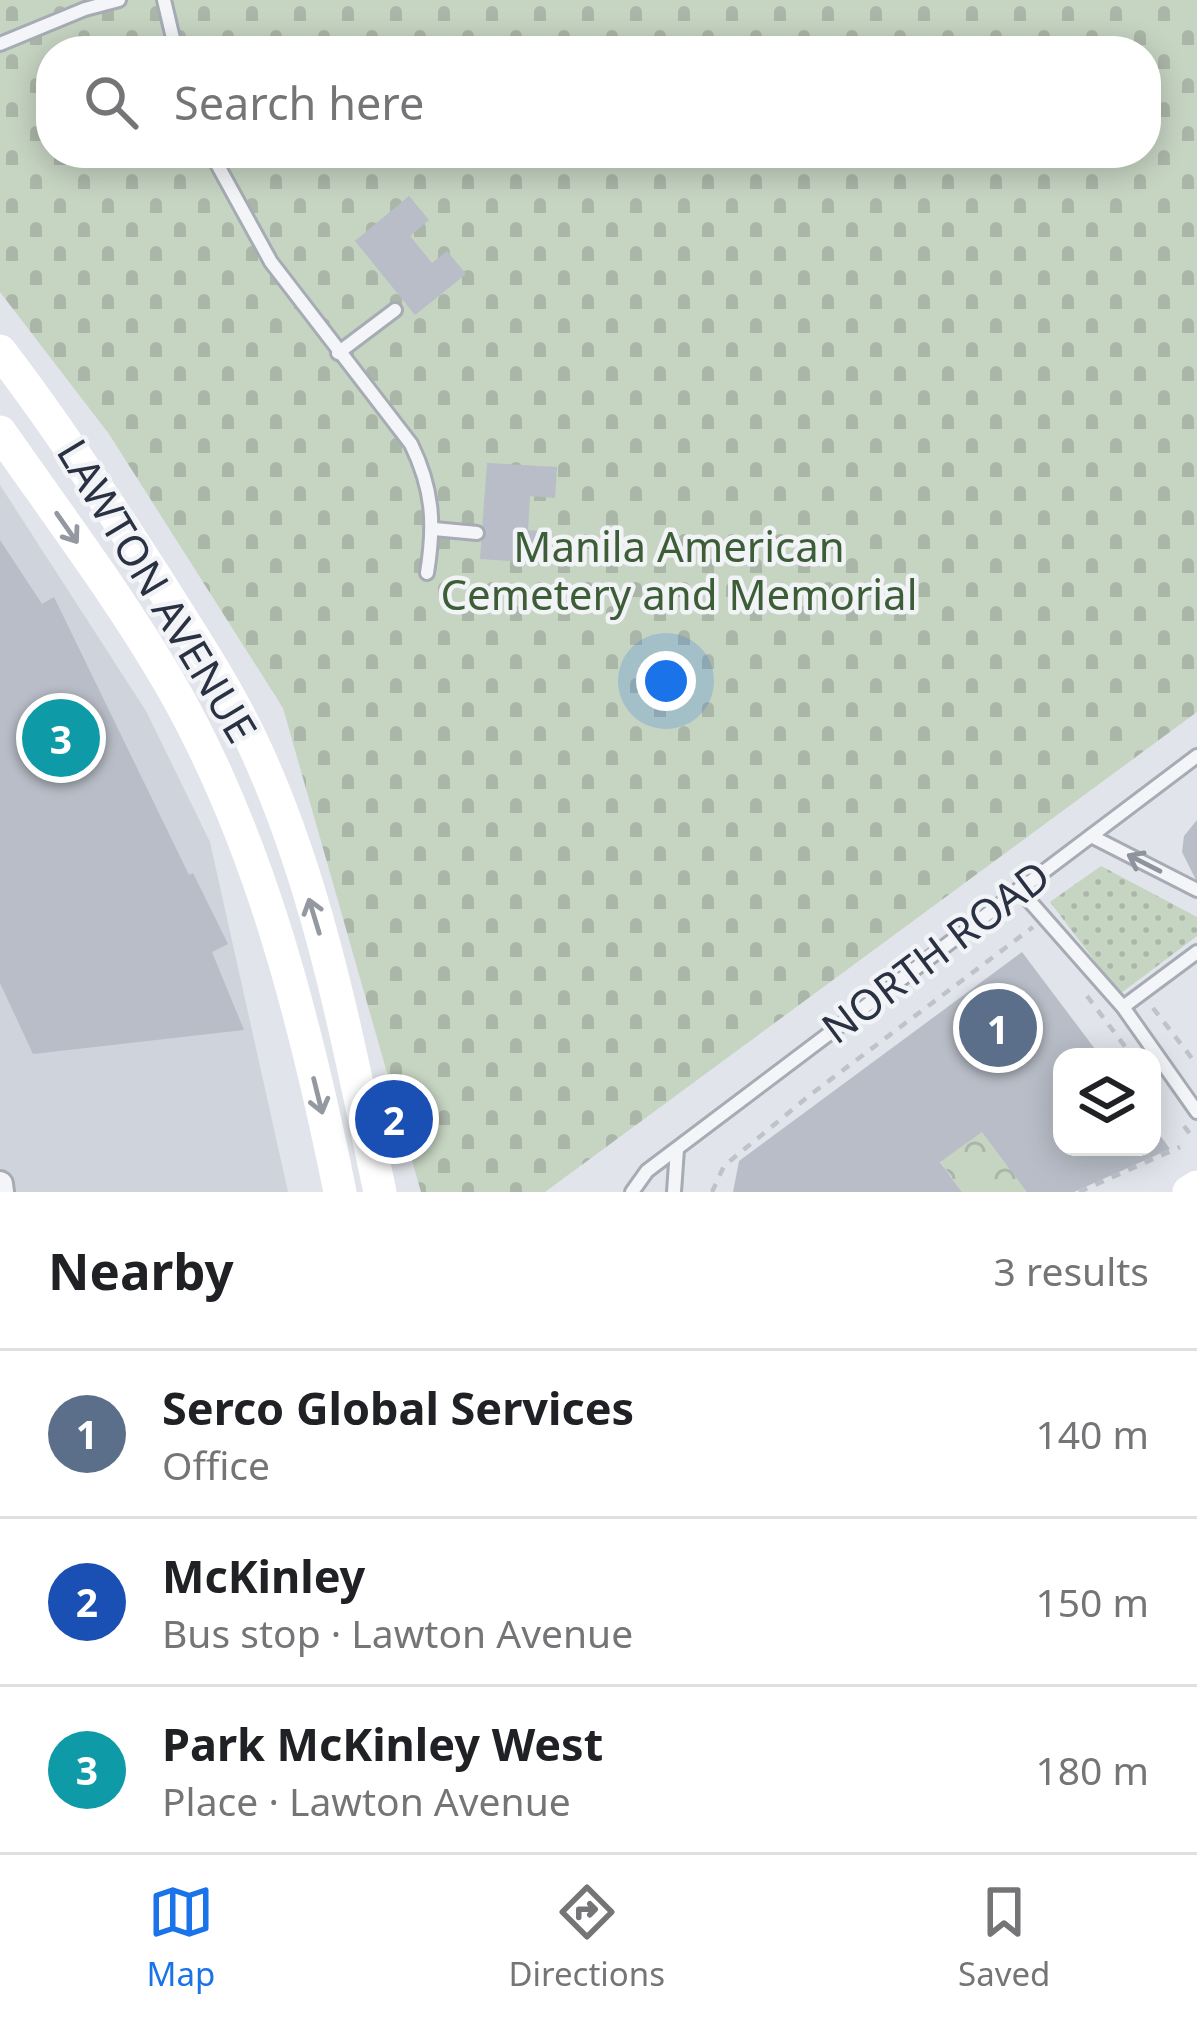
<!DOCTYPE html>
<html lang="en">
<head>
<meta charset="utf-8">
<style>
  :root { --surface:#fff; --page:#f6f6f6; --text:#202124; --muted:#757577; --line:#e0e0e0; --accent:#1a73e8 }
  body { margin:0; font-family:"Noto Sans",sans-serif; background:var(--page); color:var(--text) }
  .controls { position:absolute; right:36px; bottom:36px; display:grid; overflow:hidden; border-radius:24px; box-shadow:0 6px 30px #0003 }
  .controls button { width:108px; height:108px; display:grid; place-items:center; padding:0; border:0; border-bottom:3px solid var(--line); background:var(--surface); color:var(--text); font:60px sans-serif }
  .you { position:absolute; left:666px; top:681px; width:42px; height:42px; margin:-30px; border:9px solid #fff; border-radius:50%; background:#1a73e8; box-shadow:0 0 0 18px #1a73e833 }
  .badge { display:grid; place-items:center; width:78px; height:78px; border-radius:50%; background:var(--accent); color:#fff; font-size:39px; font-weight:700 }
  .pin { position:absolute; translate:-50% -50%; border:6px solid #fff; box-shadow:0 3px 12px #0006 }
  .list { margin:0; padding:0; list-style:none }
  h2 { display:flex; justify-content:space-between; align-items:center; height:156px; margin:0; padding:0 48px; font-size:51px }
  h2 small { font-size:39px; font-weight:400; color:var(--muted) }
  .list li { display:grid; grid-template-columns:78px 1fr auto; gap:36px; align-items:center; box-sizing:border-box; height:168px; padding:0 48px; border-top:3px solid var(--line) }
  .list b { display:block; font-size:45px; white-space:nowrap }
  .list p { margin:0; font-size:39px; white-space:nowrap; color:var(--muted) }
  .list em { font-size:39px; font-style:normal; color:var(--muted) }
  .icon { flex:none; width:66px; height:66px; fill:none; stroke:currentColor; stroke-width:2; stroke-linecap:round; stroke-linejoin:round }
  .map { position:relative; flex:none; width:1197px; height:1192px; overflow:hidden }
  .search { position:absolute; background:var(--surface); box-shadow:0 6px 30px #0003; left:36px; right:36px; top:36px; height:132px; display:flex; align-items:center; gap:30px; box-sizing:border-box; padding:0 42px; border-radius:48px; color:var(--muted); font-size:45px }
  .sheet { height:660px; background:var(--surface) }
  nav { display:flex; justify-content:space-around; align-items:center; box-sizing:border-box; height:168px; border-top:3px solid var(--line); background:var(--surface); font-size:33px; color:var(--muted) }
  nav a { display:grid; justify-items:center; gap:6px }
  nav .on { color:var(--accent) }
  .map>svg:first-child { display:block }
  .built { fill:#cfd3dc }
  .grass { fill:url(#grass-dots) }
  .cemetery { fill:url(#cemetery-stones); fill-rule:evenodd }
  .park { fill:url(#park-crowns) }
  .building { fill:#b8bdc7 }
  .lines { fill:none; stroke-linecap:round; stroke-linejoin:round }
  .service-casing { stroke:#a6abb4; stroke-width:18 }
  .minor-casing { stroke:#a6abb4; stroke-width:30 }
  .path { stroke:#bfc2c9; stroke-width:4.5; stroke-dasharray:9 9; stroke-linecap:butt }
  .service { stroke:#f4f5f8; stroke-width:12 }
  .minor { stroke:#f4f5f8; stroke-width:24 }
  .secondary { stroke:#fff; stroke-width:33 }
  .oneway { stroke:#9498a0 }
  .oneway2 { stroke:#8e939d }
  .labels { text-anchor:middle; stroke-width:9; stroke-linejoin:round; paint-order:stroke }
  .park-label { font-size:42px; fill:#3d5d37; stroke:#f1f3f7 }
  .street-label { font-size:42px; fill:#293142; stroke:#f1f3f7 }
</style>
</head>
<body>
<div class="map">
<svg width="1197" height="1192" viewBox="0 0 1197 1192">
  <defs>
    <pattern id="grass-dots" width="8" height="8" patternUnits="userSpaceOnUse" patternTransform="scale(3)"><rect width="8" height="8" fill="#c6d4c2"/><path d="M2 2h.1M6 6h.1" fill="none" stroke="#aab6a8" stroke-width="1.8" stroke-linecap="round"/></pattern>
    <pattern id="cemetery-stones" width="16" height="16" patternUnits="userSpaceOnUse" patternTransform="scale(3)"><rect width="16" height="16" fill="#c6d4c2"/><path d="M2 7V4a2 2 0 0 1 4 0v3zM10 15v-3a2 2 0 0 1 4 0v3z" fill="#aab6a8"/></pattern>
    <pattern id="park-crowns" width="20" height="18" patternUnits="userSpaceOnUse" patternTransform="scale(3)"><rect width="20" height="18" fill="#c6d4c2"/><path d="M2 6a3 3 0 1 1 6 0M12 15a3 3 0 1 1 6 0" fill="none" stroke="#aab6a8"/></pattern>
  </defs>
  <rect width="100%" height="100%" fill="#e1e4ea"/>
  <!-- built -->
  <path class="built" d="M0,485l146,226 64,131 78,350h-288z"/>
  <!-- grass -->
  <path class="grass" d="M1101,866l96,51v19l-77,58 -70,-92z"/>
  <!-- cemetery -->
  <path class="cemetery" d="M0,0h1197v712l-652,480h-124l-138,-484 -174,-274 -109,-142zM51,51h1095v102h-1095z"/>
  <!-- park -->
  <path class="park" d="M984,1130l46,62h-68l-22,-31z"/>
  <!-- building -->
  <g class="building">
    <path d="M409,196l20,24 -19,16 22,27 15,-12 19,23 -51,41 -60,-74z"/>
    <path d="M487,463l70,4 -2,31 -25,-2 -2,34 15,1 -2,32 -61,-4z"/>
    <path d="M0,540l42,64 12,-7 135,278 4,-2 35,71 -16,8 32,78 -211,24 -33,-71z"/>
    <path d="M1197,820v62l-15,-30 2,-16z"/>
    <path d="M1022,952l79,105h-39v90h90v-23l18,25 -96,43h-47l-45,-60 -42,30 22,30h-229l6,-31z"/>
  </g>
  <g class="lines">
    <defs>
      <g id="service">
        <path d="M164,0l12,51"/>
        <path d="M0,44l85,-35 34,-9"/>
        <path d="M211,153l60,109 140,182c22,45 24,80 16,129"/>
        <path d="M338,353l57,-43"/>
        <path d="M434,529l43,4"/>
        <path d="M1091,836l106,54"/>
        <path d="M1019,889l104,118 74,105"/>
        <path d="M1123,1007l74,-55"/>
        <path d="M632,1192l15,-21 550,-415"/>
        <path d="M674,1192l3,-43"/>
      </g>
      <path id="minor" d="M0,1184l1,8"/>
    </defs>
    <!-- service casing -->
    <use href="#service" class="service-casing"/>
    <!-- minor casing -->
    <use href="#minor" class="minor-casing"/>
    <!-- path -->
    <g class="path">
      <path d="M1087,996l46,61"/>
      <path d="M1153,1008l44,57"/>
      <path d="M1184,1126l9,12"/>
      <path d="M712,1192l12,-26 86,-71 223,-168"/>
      <path d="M1079,1192l101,-45"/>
    </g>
    <!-- service -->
    <use href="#service" class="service"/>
    <!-- minor -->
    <use href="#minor" class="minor"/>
    <!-- secondary -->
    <g class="secondary">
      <path d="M0,351c56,73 106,149 156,227 32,51 66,102 93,157 69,143 98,303 131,457"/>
      <path d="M0,432c57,82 119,164 169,250 90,155 136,337 171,510"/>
      <path d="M1189,1192l8,-5"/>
    </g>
  </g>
  <!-- one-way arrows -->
  <defs><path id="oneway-shaft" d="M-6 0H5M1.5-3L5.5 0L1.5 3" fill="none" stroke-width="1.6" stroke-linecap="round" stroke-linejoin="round" transform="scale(3)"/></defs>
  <g class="oneway">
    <use href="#oneway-shaft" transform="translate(67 528) rotate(55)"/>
    <use href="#oneway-shaft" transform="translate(314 916) rotate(-107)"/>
    <use href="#oneway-shaft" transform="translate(318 1096) rotate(76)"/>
  </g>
  <use class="oneway2" href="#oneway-shaft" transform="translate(1144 863) rotate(-153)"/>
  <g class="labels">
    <!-- park labels -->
    <g class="park-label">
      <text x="679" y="562">Manila American<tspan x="679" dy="48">Cemetery and Memorial</tspan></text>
    </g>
    <!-- street labels -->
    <g class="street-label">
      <text transform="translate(157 591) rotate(59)" y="15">LAWTON AVENUE</text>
      <text transform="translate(936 952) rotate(-37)" y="15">NORTH ROAD</text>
    </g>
  </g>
</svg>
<div class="controls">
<button><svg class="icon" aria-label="layers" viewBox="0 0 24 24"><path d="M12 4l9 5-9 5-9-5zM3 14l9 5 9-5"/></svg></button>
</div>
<div class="you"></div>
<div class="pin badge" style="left:998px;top:1028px;background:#5c6f8a">1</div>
<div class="pin badge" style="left:394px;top:1119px;background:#1a4fb4">2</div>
<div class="pin badge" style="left:61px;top:738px;background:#0f9aa8">3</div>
<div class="search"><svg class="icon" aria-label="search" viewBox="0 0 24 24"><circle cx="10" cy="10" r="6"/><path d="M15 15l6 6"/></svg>Search here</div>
</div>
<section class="sheet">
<h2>Nearby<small>3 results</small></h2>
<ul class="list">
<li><span class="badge" style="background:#5c6f8a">1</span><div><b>Serco Global Services</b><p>Office</p></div><em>140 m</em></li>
<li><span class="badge" style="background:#1a4fb4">2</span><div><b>McKinley</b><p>Bus stop · Lawton Avenue</p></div><em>150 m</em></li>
<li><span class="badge" style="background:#0f9aa8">3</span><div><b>Park McKinley West</b><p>Place · Lawton Avenue</p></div><em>180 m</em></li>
</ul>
</section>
<nav>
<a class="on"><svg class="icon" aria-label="map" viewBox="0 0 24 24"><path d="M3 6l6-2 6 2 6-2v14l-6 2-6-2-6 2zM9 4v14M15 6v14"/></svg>Map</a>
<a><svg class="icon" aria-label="directions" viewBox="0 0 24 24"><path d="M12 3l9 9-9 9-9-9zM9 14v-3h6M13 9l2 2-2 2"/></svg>Directions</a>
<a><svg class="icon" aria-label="saved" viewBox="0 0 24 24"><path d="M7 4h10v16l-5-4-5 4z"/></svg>Saved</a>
</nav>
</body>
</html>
